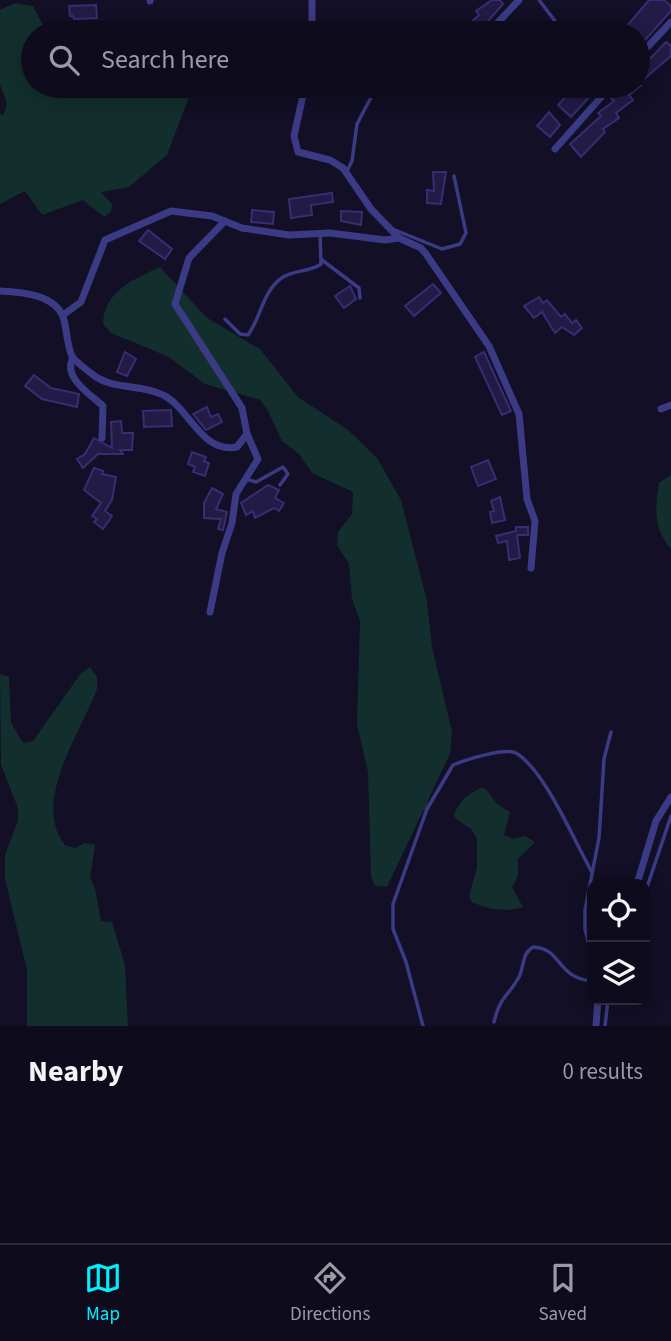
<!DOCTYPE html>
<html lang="en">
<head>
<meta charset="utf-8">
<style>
  :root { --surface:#0e0b1c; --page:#1c1929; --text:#f1f3f6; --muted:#9b9ba3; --line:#2e2b3b; --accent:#02eefd }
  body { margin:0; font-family:"Source Sans 3",sans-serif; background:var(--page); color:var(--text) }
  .controls { position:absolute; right:21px; bottom:21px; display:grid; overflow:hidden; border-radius:14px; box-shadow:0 4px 18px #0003 }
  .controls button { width:63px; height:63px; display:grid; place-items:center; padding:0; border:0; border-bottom:2px solid var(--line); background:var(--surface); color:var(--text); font:35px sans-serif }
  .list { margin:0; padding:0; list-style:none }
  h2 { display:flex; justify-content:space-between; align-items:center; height:91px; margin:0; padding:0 28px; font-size:30px }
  h2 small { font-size:23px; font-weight:400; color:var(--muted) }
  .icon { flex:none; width:38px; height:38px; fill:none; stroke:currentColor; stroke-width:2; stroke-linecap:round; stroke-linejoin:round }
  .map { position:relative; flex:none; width:671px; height:1026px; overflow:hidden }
  .search { position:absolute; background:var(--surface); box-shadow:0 4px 18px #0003; left:21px; right:21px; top:21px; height:77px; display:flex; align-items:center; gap:18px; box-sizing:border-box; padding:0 24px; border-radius:38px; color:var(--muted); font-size:26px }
  .sheet { height:217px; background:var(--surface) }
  nav { display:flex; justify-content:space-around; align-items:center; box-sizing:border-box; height:98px; border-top:2px solid var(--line); background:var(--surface); font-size:19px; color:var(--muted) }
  nav a { display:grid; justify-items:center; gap:4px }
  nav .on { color:var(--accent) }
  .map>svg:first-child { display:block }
  .green { fill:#122f2d }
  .building { fill:#221b46; stroke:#382d72; stroke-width:2 }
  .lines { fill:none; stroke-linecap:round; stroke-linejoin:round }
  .lane { stroke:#3a3b84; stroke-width:3.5 }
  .street { stroke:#3a3b84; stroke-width:7 }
</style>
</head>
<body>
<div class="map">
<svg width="671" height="1026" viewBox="0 0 671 1026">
  <rect width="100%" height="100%" fill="#120f26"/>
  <!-- green -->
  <g class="green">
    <path d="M15,3l18,3 14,27h-14v53h160l-26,69 -38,32 -28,5 11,12 -1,8 -7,5 -21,-17 -41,15 -17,-24 -25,13v-90l3,1c8,-13 0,-19 -3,-31 0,-23 0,-51 0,-74z"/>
    <path d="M160,267l47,51 53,31 38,48 50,33 29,28 24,42 26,101 5,46 20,85 -2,22 -21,44 -2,11 -4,2 -36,76 -12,-1 -4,-10 -3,-104 -11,-48 3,-103 -8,-22 -3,-35 -12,-19 1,-13 14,-18 1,-22 -41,-19 -13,-19 -17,-13 -15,-32 -7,-9 -55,-16 -36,-27 -58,-24 -8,-9c1,-33 31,-45 57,-57z"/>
    <path d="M671,475v74c-18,-21 -16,-40 -12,-66z"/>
    <path d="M90,667l7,10v12c-16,43 -66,113 -32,156l10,3 10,-5 10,2 -5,33 5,10 6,33 11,1 13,43 3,61h-101v-56l-22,-91v-24l13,-34v-13l-17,-43 -1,-91 9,3 2,46 12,20 10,-2 48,-68z"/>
    <path d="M480,788l6,1 11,15 13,8 -6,23 10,4 11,-3 10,6 -17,17v17l-6,11 11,20c-17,6 -35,2 -51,-5l-3,-6 8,-28v-29l-6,-10 -16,-11 -1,-5 10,-15z"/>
  </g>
  <!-- building -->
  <g class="building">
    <path d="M492,0h8l3,4 -22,25 1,4h-37l7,-10 11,7 16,-15 -3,-4z"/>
    <path d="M649,0h15l7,6v5l-33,37v-15h-17z"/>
    <path d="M96,5l1,13 -23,1 -1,-3h-3l-1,-10z"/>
    <path d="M666,42l5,4v10l-33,28v-21l6,2z"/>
    <path d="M563,86h18l10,9 -20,22 -13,-12 12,-13z"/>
    <path d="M621,86h19l-11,9 4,5 -17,13 3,5 -16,11 2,3 -24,25 -11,-13 31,-28 -3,-3 16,-12 -4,-4z"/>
    <path d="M549,112l11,13 -10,12 -13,-11z"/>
    <path d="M433,172h13l-5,32 -14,-1v-13l7,1z"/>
    <path d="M332,193l1,9 -22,3 1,10 -21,3 -2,-19z"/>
    <path d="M252,210l22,2 -1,12 -22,-2z"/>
    <path d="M341,211l21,1 -1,13 -20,-4z"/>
    <path d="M148,230l24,19 -7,10 -26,-18z"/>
    <path d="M433,284l8,9 -27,23 -9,-10z"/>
    <path d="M350,286l6,13 -12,9 -9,-12z"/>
    <path d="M539,297l4,6 4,-3 14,17 4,-3 7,9 4,-3 6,8 -8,7 -12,-8 -7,6 -13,-21 -8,6 -10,-12z"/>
    <path d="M125,352l11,7 -9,17 -10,-4z"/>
    <path d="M484,352l27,59 -9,4 -27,-58z"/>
    <path d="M34,375l17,13 28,6 -2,13 -35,-8 -17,-13z"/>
    <path d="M207,407l4,10 7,-3 4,8 -16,8 -13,-16z"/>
    <path d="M171,410l1,16 -28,1 -1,-16z"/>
    <path d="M121,421l1,12h11l-1,17h-12l3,4h-25l-15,14 -6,-9 8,-5 9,-16 18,10 -1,-26z"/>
    <path d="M192,452l14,5 -2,4 5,2 -4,13 -12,-4 2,-5 -7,-3z"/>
    <path d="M488,460l8,19 -18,7 -7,-19z"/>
    <path d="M94,468l9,3 -1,3 14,3 -4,23 -7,11 7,5 -9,13 -9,-7 3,-3 -5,-3 9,-13 -17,-13z"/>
    <path d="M268,485l11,5 -4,8 9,5 -5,8 -5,-3 -19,10 -2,-7 -7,4 -5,-12z"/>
    <path d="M212,488l11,6 -7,15 11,3 -4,18 -5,-1 3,-10 -17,-1v-15z"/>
    <path d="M500,497l5,23 -13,3 -2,-11 4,-1 -3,-10z"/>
    <path d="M516,527h12v8h-11l3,23 -11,2 -2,-19 -9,2 -2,-7 20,-5z"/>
  </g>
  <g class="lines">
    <!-- lane -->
    <g class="lane">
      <path d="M539,0l19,25 -7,8"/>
      <path d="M347,171l5,-10 5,-37 20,-38"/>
      <path d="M395,230l47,19 18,-5 6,-11 -12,-57"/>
      <path d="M322,260l37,28 1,10"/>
      <path d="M225,319l15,15 8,1c14,-19 14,-44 35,-58 12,-7 27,-5 38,-13l-1,-30"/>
      <path d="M246,479l10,3 27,-15 5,7 -8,11"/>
      <path d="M645,893l26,-77"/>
      <path d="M592,956l-7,-27v-19l14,-72 5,-79 7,-27"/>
      <path d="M494,1022c6,-26 14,-25 25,-45 5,-10 3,-24 14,-30 29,1 23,31 59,34"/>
      <path d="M423,1026l-17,-64 -13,-33v-25l34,-95 26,-44c12,-5 52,-18 63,-12 29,17 59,90 76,119"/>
      <path d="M605,1026l3,-26"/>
    </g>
    <!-- street -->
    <g class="street">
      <path d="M150,0v1"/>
      <path d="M312,0v33"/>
      <path d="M488,33l31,-33"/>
      <path d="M638,57l33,-35"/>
      <path d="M305,86l-11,50 4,16 32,8 13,8 28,41 28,29 22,10 5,6 63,92 30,68 8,85 8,22 -4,47"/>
      <path d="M555,149l56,-63"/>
      <path d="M0,291c21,1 57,3 64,29 3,11 3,26 8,36 3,6 14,13 20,18 21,17 48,9 71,21 27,13 38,59 74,52l10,-13 -5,-26 -67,-104 14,-46 36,-37"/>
      <path d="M63,315l18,-13 24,-62 66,-29 41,5 30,12 47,7 41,-2 55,7 14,-2"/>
      <path d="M73,358c-11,19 18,37 30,48l-1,32"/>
      <path d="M661,409l10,-4"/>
      <path d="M210,612l12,-59 10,-30 4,-29 22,-35 -11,-25"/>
      <path d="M637,884l19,-63 15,-24"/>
      <path d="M596,1026l2,-26"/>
    </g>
  </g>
</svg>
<div class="controls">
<button><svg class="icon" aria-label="locate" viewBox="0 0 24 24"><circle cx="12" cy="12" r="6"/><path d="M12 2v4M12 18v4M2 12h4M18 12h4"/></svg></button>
<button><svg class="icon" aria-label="layers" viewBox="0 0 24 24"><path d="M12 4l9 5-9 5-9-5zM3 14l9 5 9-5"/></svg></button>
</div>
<div class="search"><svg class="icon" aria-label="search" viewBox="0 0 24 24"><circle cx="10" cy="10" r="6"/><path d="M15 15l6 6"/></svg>Search here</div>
</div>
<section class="sheet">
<h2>Nearby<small>0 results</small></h2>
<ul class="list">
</ul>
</section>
<nav>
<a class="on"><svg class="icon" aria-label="map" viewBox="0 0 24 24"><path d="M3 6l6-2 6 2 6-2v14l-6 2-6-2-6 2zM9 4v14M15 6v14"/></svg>Map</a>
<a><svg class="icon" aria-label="directions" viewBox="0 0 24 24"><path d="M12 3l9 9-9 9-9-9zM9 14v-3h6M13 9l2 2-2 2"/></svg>Directions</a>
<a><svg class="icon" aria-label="saved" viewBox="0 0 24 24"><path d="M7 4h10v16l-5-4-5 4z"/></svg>Saved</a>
</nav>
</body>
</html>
